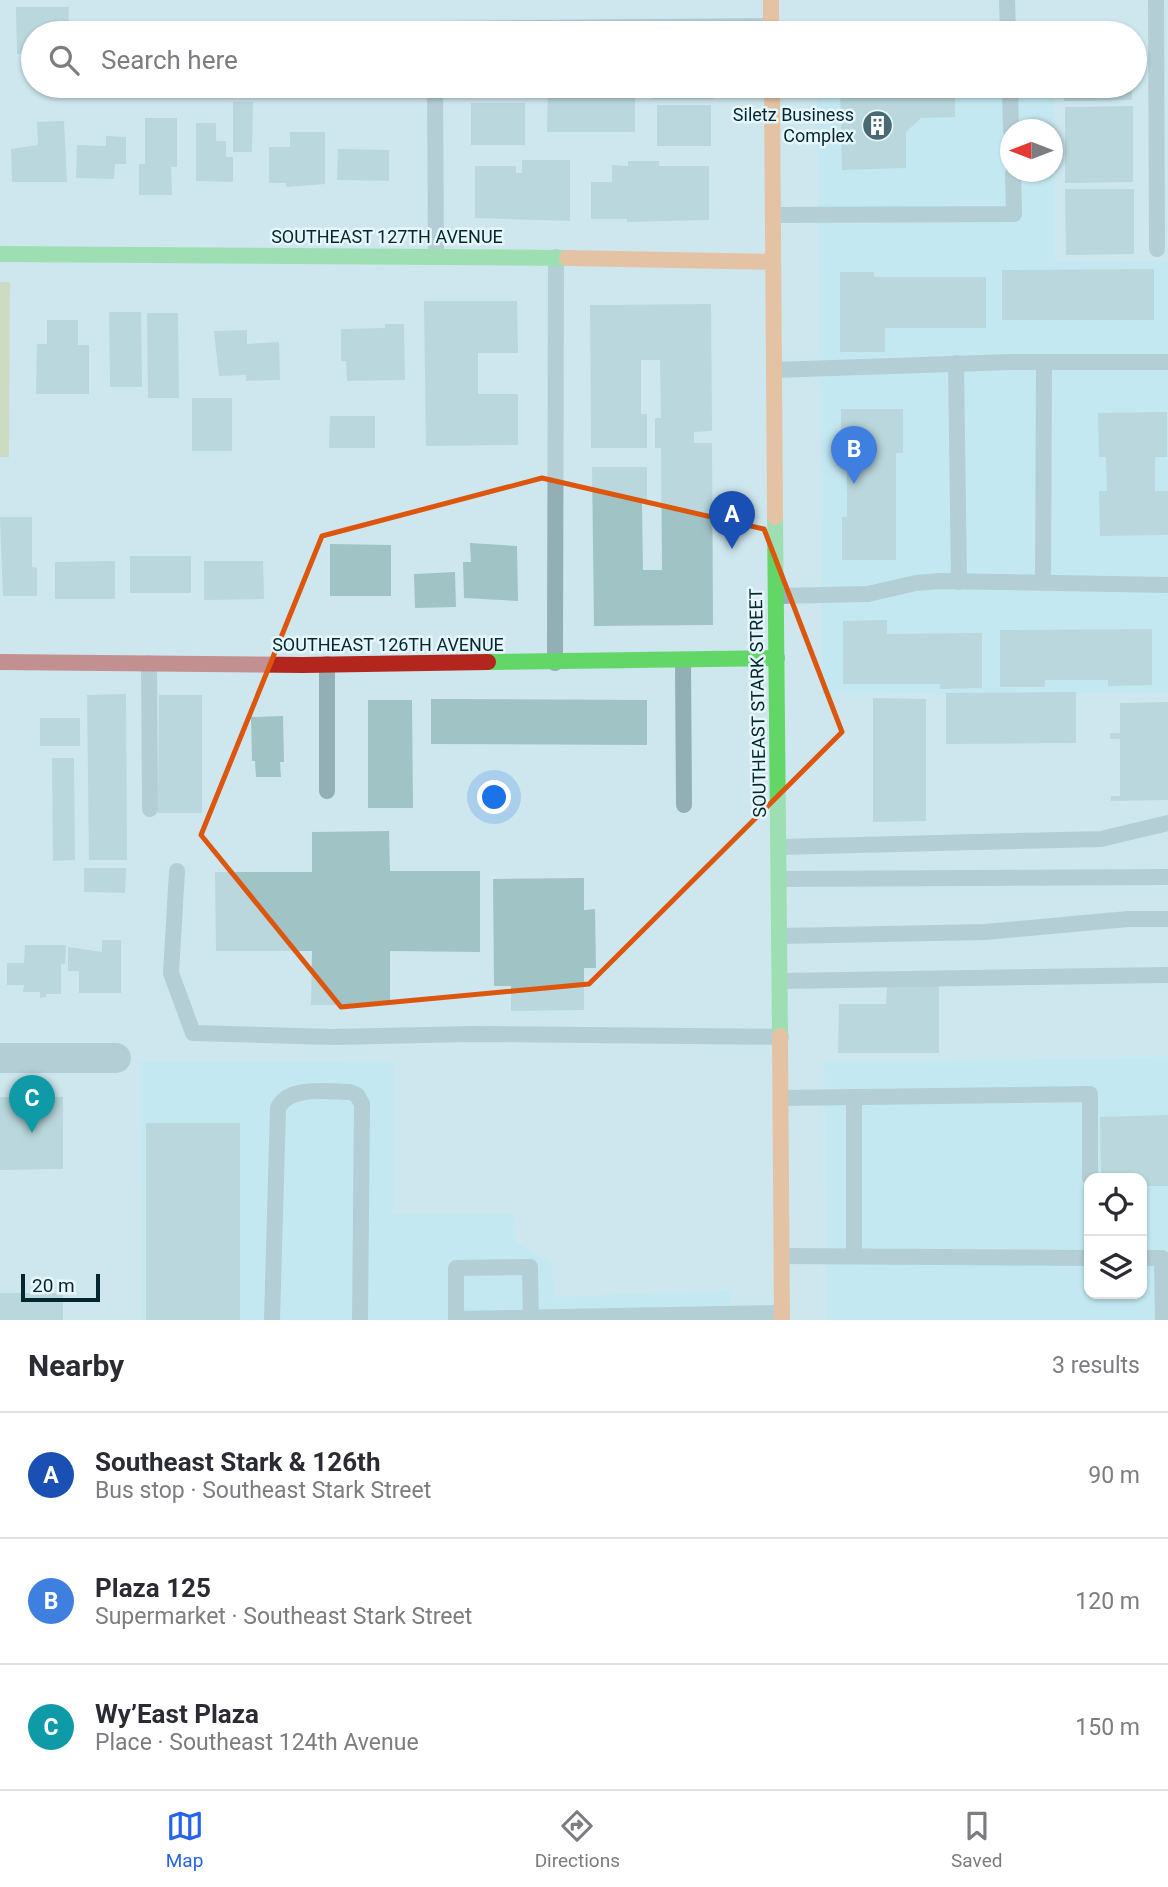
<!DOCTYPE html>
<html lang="en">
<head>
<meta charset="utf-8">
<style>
  :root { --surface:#fff; --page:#f2f2f3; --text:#2b2b33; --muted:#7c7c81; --line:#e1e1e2; --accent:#2563eb }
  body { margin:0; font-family:Roboto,sans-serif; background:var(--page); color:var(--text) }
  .controls { position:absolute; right:21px; bottom:21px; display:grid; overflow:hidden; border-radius:14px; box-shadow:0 2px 5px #0004 }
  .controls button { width:63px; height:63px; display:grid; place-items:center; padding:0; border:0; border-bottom:2px solid var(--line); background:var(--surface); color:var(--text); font:35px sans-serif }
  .compass { position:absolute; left:1000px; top:119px; width:63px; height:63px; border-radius:50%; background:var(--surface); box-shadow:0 2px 5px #0004; rotate:270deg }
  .scale { position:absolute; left:21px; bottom:18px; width:79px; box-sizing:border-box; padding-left:7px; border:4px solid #03272e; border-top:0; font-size:19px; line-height:24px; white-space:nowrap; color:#03272e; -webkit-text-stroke:5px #e7f6fa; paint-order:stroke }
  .you { position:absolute; left:495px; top:798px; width:24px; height:24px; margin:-18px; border:5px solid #fff; border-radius:50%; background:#1a73e8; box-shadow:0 0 0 10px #1a73e833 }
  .badge { display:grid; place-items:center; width:46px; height:46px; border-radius:50%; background:var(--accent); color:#fff; font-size:23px; font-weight:700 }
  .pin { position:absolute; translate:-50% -58px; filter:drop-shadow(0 2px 4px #0008) }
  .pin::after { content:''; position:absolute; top:37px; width:24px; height:21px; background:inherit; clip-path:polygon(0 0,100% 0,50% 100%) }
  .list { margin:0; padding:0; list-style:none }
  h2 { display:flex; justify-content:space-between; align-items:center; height:91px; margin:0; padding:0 28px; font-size:30px }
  h2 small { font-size:23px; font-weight:400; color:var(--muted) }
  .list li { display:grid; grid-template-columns:46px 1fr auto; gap:21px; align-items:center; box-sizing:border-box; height:126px; padding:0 28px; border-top:2px solid var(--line) }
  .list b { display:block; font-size:26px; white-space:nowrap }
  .list p { margin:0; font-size:23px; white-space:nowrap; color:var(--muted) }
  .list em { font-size:23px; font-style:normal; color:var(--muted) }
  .icon { flex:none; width:38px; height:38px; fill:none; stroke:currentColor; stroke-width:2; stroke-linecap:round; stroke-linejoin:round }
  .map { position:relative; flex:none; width:1168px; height:1320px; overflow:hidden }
  .search { position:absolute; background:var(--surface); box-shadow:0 2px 5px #0004; left:21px; right:21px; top:21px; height:77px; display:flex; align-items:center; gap:18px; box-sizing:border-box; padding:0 24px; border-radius:38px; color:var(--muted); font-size:26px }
  .sheet { height:469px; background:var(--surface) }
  nav { display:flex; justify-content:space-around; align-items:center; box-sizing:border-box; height:98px; border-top:2px solid var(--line); background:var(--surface); font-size:19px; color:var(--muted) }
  nav a { display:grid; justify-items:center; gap:4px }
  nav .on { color:var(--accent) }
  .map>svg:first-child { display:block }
  .built { fill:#b6e9f6; fill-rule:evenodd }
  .green { fill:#cfcc8f }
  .building { fill:#a0c3c6 }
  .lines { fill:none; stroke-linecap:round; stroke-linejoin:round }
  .lane { stroke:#92afb6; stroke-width:16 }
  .street { stroke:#92afb6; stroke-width:30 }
  .fast { stroke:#63d668; stroke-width:16 }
  .slow { stroke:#ff974d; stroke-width:16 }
  .jam { stroke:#b3261e; stroke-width:16 }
  .marked { fill:none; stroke:#dd560e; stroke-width:5; stroke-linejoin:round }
  .labels { text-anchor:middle; stroke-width:5; stroke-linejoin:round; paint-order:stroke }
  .poi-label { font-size:18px; fill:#03272e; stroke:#e7f6fa; text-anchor:end }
  .street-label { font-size:18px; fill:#03272e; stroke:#e7f6fa }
</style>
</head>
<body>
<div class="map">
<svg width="1168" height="1320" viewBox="0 0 1168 1320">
  <rect width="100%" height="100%" fill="#cee7ee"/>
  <!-- built -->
  <g class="built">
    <path d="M1054,22v11h-237l-1,-10z"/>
    <path d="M817,86h237l1,176 113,-1v433l-346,1zM1010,130h42v42h-42z"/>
    <path d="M1168,1057v263h-341l-3,-259zM1089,1178h53v116h-53z"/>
    <path d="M393,1061v153h121l3,29 35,20 2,34 177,-7v30h-589l-2,-258z"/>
  </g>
  <!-- green -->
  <path class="green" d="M0,282h10l-1,175h-9z"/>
  <!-- building -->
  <g class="building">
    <path d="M16,7h53l-1,26h-35v20l-16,1z"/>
    <rect x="469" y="86" width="61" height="11"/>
    <path d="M548,86h87v46h-88z"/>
    <rect x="652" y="86" width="62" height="13"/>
    <path d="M840,86h115v31l-34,1 -15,14v36l-64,2z"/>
    <path d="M1064,86h68v14l-68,1z"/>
    <path d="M233,102h20l-1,50h-19z"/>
    <rect x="471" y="103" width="54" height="42"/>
    <rect x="657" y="105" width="54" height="41"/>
    <path d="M1133,106v76l-68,1v-76z"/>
    <path d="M145,118h32v49h-6l1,28h-33v-31h6z"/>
    <path d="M64,121l3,61h-55l-1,-33 27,-4 -1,-23z"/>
    <path d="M196,123h20v18h10v16h7v25l-37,-1z"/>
    <path d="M290,132h35v52l-39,3v-4h-17v-36h21z"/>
    <path d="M106,136l20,1v27h-11l-1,15 -38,-1 1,-33 29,1z"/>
    <path d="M338,149l51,1v31l-52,-1z"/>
    <path d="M522,160h48v61l-95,-3v-52h41v7h6z"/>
    <path d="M628,161h31v5h50v54l-82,2v-3h-36v-37h21v-17l16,1z"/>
    <path d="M1065,189h69v65l-68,1z"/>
    <path d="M1154,269v51h-152v-50z"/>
    <path d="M840,272h34v5h112v51h-101v24h-45z"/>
    <path d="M424,301h93l1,52h-40v41h40v51l-92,1z"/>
    <path d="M711,304l1,127 -18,1v11h18l1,182 -119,1 -2,-159h55v33h-5l1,70h19l-1,-122h-6v-30h6l-1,-58h-19v54h6v34h-56l-1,-143z"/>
    <path d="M109,312h32l1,75h-32z"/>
    <path d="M147,313h31l1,85h-31z"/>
    <path d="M47,320h31v25h11v49h-53l1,-50h10z"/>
    <path d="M385,324h19l1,56 -58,1 -1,-20h-5v-32l44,-1z"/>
    <path d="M247,330v14l32,-2 1,38 -34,1v-6l-27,1 -5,-45z"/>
    <rect x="192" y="398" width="40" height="53"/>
    <path d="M841,409h62v44h-7v107h-54v-43h5v-63h-6z"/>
    <path d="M1167,412v45h-12v34h13v44l-68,1 -1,-45h8l-1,-34h-7l-1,-44z"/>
    <path d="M330,416h45v32h-46z"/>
    <path d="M0,517h32v50l5,1v28h-34z"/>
    <path d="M470,543l47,3 1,55 -54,-3 -1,-36h8z"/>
    <path d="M330,544l61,1v51h-61z"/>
    <rect x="130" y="556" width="61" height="37"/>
    <path d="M115,561v38h-60v-37z"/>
    <path d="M204,561h59l1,38 -60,1z"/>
    <path d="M455,572l1,35 -41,1 -1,-34z"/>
    <path d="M887,620v14l95,-1v55l-42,1v-5h-97v-63z"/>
    <path d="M1152,629v56l-44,1v-6h-63v7h-45v-57z"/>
    <path d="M1076,692v51l-130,1v-51z"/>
    <path d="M126,694l1,166h-38l-2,-165z"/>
    <path d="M159,695h43v118h-44z"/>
    <path d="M873,698l53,1v122l-53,1z"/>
    <path d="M431,699l216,1v45l-216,-1z"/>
    <path d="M368,700h44l1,108h-45z"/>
    <path d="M1168,702v98l-57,1v-5h9v-57h-10v-6h10v-30z"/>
    <path d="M283,716l1,46h-4l1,15h-25l-1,-16h-3l-1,-44z"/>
    <rect x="40" y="718" width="40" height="28"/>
    <path d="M52,758h22l1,102 -22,1z"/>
    <path d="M389,831l1,40h90v81l-90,-1v54h-79l1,-54h-96l-1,-79h97v-40z"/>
    <path d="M84,868h42l-1,25 -41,-1z"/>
    <path d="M584,878v32l11,-1 1,59h-12v42l-73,1v-25h-17l-1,-107z"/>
    <path d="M102,940h19v53h-42v-22h-11v-24l34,5z"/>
    <path d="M25,945h41l-1,19h-4v30h-15v3l-6,1v-6h-17l1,-7h-17v-22h17z"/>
    <path d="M939,985v68h-101l1,-49h47l1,-18z"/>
    <path d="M0,1097h63v72l-63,1z"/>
    <path d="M1168,1115v71h-26v-8h-41l-1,-61z"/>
    <rect x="146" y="1123" width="94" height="197"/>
    <rect x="0" y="1293" width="63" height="27"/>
  </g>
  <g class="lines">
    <!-- lane -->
    <g class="lane">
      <path d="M1007,0l1,33"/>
      <path d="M1156,0l1,249"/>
      <path d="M435,33l-1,-4 337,-3"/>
      <path d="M435,86l1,171"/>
      <path d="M1010,86l1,44"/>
      <path d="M774,215l240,-1 -1,-42"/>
      <path d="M956,363l3,219"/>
      <path d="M774,370l237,-8h157"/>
      <path d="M1043,583l1,-221"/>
      <path d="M776,596l92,-2 48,-11 24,-2 228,4"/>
      <path d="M683,660l1,145"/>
      <path d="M149,663l1,146"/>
      <path d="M555,663l1,-406"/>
      <path d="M327,791v-127"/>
      <path d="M779,847l322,-8 67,-16"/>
      <path d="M177,871l-6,102 22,60 139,4 140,-3 309,3"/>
      <path d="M780,879l388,-2"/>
      <path d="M780,936l205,-4 143,-13h40"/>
      <path d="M780,981l388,-6"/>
      <path d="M854,1097v159"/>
      <path d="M781,1098l309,-4v84"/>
      <path d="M782,1256l307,2"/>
      <path d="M1142,1258h20l1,62"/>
      <path d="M456,1319l326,-6"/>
      <path d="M272,1320l6,-212c10,-23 52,-16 72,-16l7,3 5,9 -2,216"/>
      <path d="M456,1320v-52l74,-1 1,53"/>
    </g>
    <!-- street -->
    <path class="street" d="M0,1058h116"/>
    <!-- fast -->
    <g class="fast">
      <path d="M0,254l567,4"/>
      <path d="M775,517l5,519"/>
      <path d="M488,662l289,-4"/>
    </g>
    <!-- slow -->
    <g class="slow">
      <path d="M771,0v33"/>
      <path d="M772,86l3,431"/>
      <path d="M567,258l206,4"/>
      <path d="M780,1036l2,284"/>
    </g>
    <!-- jam -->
    <path class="jam" d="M0,662l303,3 185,-3"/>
  </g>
  <!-- marked area -->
  <path d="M0 0H1168V1320H0ZM542,478l222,51 78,203 -253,252 -248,23 -140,-172 121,-299z" fill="#cee7ee" fill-opacity=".55" fill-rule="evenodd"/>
  <path class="marked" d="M542,478l222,51 78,203 -253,252 -248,23 -140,-172 121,-299z"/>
  <!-- icons -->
  <defs>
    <symbol id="building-disc" viewBox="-11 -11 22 22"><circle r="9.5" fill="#4a6a71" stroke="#e7f6fa"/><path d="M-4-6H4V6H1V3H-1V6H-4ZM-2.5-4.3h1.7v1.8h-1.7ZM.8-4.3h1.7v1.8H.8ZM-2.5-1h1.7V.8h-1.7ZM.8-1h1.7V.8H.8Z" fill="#fff"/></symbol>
  </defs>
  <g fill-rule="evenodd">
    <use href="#building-disc" x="860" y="108" width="35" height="35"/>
  </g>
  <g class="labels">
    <!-- poi labels -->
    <g class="poi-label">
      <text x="854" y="121">Siletz Business<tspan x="854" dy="21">Complex</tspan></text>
    </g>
    <!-- street labels -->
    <g class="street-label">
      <text x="387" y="243">SOUTHEAST 127TH AVENUE</text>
      <text x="388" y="651">SOUTHEAST 126TH AVENUE</text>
      <text transform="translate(758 703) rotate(-91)" y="6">SOUTHEAST STARK STREET</text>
    </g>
  </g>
</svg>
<div class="controls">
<button><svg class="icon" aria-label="locate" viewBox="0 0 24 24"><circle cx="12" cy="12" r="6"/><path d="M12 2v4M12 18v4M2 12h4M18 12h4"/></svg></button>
<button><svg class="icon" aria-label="layers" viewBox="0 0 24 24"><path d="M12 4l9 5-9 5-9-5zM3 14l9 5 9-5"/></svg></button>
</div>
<svg class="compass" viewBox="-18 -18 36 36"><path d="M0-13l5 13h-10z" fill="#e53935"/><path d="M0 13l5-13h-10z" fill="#7c7c81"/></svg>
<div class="scale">20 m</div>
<div class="you"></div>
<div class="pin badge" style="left:732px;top:549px;background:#1a4fb4">A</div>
<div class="pin badge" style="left:854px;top:484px;background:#3f7fe0">B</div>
<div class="pin badge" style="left:32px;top:1133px;background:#0f9aa8">C</div>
<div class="search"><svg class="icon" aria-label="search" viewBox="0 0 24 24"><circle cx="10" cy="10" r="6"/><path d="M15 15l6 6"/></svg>Search here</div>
</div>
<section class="sheet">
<h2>Nearby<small>3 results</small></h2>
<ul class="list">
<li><span class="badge" style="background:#1a4fb4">A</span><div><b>Southeast Stark &amp; 126th</b><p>Bus stop · Southeast Stark Street</p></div><em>90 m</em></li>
<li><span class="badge" style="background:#3f7fe0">B</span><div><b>Plaza 125</b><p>Supermarket · Southeast Stark Street</p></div><em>120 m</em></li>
<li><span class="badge" style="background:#0f9aa8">C</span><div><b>Wy’East Plaza</b><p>Place · Southeast 124th Avenue</p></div><em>150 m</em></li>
</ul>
</section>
<nav>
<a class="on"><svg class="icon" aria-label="map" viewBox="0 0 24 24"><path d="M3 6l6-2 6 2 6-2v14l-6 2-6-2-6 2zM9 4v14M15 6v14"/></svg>Map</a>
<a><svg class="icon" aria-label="directions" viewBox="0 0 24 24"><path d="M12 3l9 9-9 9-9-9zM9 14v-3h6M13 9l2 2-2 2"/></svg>Directions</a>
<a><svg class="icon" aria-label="saved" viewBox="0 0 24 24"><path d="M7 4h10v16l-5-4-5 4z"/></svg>Saved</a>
</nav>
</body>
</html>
